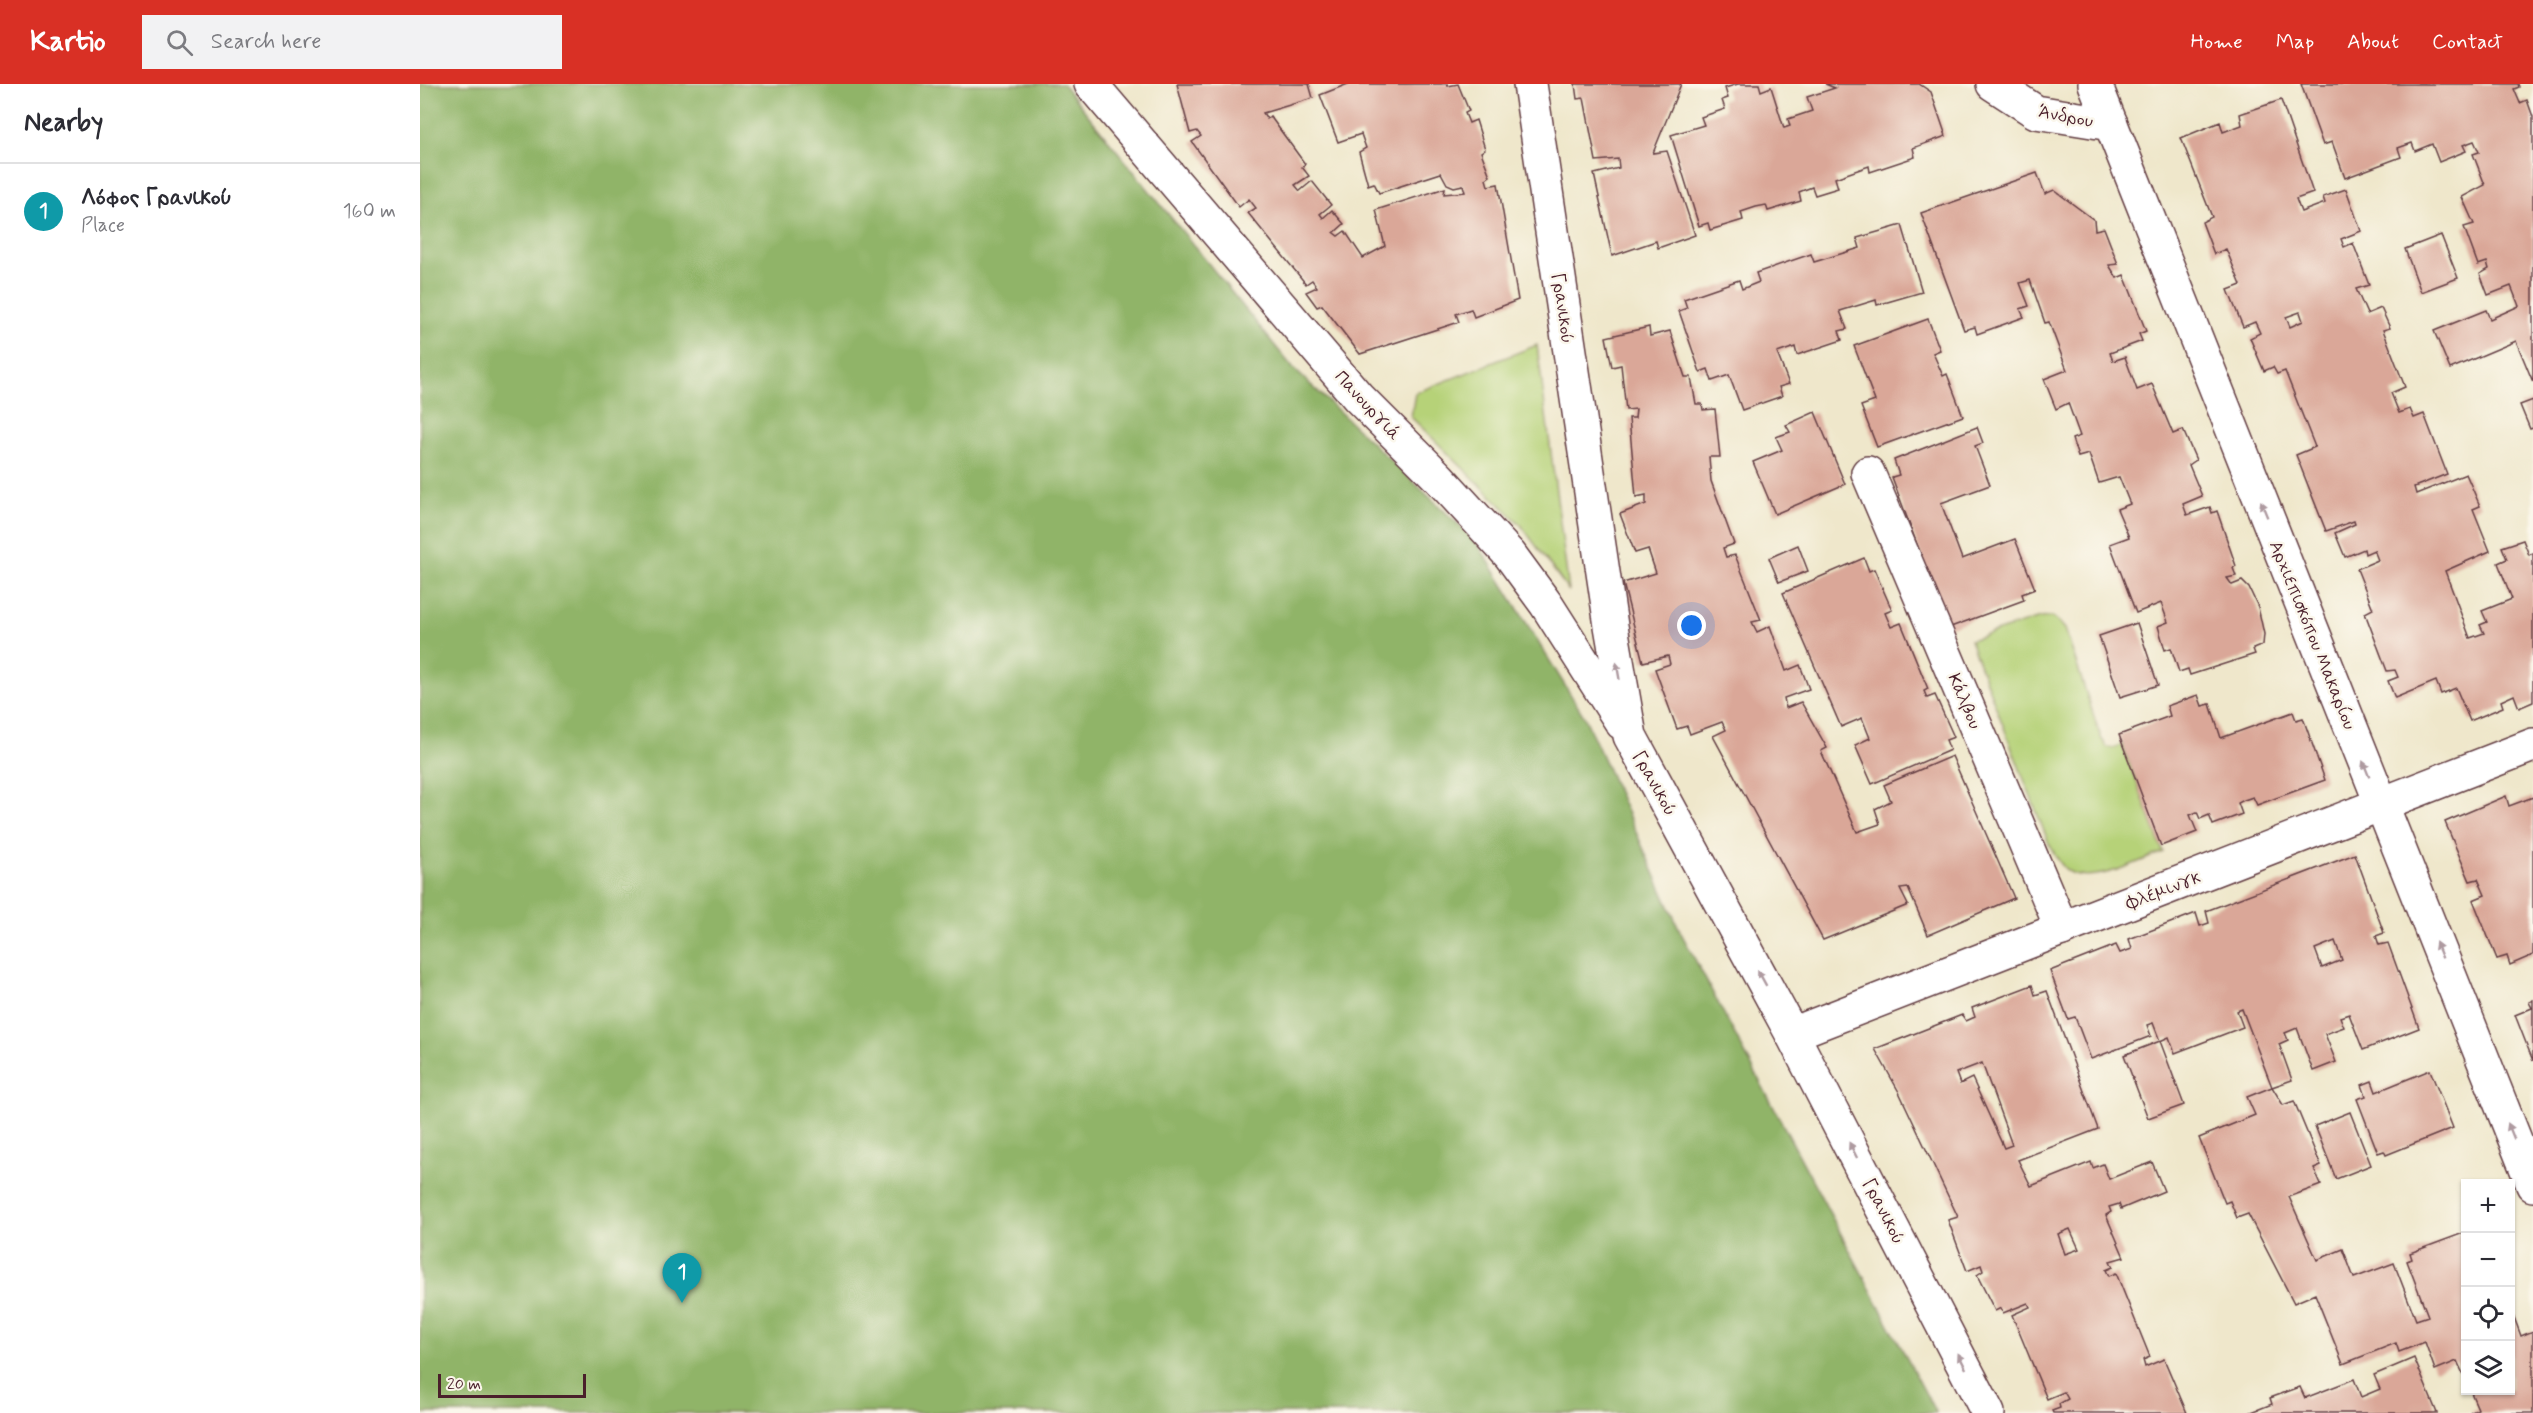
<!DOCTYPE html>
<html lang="en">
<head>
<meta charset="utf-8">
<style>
  :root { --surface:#fff; --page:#f2f2f3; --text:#2b2b33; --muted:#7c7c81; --line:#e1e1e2; --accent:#d93025 }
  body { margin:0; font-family:Mynerve,sans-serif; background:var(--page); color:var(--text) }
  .controls { position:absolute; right:18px; bottom:18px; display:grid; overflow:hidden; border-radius:0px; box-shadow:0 2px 4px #0004 }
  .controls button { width:54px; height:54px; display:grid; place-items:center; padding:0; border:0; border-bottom:2px solid var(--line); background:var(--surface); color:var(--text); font:30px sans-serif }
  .scale { position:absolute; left:18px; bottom:15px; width:148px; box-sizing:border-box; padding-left:6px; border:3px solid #4a1f2b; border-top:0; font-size:16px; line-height:21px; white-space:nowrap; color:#4a1f2b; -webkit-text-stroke:4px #fbf7ec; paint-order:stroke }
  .you { position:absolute; left:1272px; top:542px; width:21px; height:21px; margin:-15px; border:4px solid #fff; border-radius:50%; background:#1a73e8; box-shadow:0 0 0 9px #1a73e833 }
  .badge { display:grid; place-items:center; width:39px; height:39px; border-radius:50%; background:var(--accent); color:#fff; font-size:20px; font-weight:700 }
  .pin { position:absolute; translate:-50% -50px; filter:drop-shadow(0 2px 3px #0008) }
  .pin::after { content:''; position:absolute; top:32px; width:21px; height:18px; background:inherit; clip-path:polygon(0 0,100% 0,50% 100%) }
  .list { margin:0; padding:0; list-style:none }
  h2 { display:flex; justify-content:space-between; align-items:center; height:78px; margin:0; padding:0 24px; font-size:26px }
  h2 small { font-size:20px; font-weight:400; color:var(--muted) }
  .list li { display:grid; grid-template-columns:39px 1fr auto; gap:18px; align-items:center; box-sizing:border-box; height:96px; padding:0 24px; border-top:2px solid var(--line) }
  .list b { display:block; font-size:22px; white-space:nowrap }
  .list p { margin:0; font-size:20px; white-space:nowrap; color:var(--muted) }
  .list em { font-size:20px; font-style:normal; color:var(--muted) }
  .icon { flex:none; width:33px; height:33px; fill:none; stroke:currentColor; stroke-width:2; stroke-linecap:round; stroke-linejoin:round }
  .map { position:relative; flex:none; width:2113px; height:1329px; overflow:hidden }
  header { display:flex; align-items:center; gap:36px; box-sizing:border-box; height:84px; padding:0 30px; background:var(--accent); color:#fff }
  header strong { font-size:28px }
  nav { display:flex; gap:33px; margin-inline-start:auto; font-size:21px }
  .search { width:420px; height:54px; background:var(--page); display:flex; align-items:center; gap:15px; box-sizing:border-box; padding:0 21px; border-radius:0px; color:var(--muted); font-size:22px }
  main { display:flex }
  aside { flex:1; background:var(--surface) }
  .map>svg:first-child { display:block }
  .green { fill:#b6d278; stroke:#807852; stroke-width:1.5 }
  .forest { fill:#90b468; stroke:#6d6a4a; stroke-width:1.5 }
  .building { fill:#daa798; fill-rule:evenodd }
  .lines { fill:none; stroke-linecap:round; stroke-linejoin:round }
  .street-casing { stroke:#633d43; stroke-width:36 }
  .street { stroke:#fff; stroke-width:33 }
  .oneway { fill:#ae9aa0 }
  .labels { text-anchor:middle; stroke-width:5; stroke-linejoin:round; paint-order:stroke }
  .street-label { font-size:18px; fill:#4a1f2b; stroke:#fbf7ec }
</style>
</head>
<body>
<header>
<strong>Kartio</strong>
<div class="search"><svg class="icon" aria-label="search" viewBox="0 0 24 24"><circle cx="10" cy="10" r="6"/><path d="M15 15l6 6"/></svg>Search here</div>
<nav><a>Home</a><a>Map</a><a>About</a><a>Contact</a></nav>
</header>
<main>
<aside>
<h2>Nearby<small></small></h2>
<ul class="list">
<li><span class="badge" style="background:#0f9aa8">1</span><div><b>Λόφος Γρανικού</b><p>Place</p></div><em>160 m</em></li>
</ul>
</aside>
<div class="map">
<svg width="2113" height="1329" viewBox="0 0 2113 1329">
  <rect width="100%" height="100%" fill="#fbf7ec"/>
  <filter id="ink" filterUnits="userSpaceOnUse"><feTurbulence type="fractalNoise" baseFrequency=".0167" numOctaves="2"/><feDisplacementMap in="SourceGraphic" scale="12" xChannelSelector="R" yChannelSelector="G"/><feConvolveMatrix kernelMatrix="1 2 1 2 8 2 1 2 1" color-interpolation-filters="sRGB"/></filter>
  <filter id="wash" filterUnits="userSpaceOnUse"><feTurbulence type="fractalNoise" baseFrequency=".008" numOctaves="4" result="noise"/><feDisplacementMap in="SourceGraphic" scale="24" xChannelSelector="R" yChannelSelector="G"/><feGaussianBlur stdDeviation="1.35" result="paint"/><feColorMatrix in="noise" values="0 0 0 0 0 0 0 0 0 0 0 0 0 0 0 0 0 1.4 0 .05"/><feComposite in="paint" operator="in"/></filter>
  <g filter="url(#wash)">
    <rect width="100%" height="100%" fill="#efe7cb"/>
    <!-- green -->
    <g class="green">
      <path d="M1117,261l32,246 -48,-66 -110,-108 4,-24z"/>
      <path d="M1631,533l8,5 6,7 36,109 6,9 7,1 8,-4 41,108c-24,9 -71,34 -95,19 -8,-5 -14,-19 -19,-27l-79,-204 70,-22z"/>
    </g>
    <!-- forest -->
    <path class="forest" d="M0,0h643l230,284 183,173 109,177 96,215 255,480h-1516z"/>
    <g id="blocks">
      <!-- building -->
      <g class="building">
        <path d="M757,0h132l4,14 -50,15 4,6 3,-3 35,48 -3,3 7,9 -14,9 5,6 12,-10 19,24 -11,9 3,4 9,-8 12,14 -10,9 4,3 7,-5 18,27 22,-12 -9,-36 69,-22 -1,6 21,-2 -2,-7 -9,2 -7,-3 -6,-11 -62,20 -5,-10 -6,2 -9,-33 7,-4 -5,-14 -23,8 -18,-47 28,-11h100v2l10,-2 11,27 -4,2 4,10 7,-3 9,29 -4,3 9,24 -4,3 2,7 10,-2 20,116 -44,17 -3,-8 -15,5 3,8 -99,32 -38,-49 -5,2 -11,-15 11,-5 -5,-7 -6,4 -58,-71 8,-5 -7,-9 -10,8 -47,-65 9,-6 -4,-5 -7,2z"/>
        <path d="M1155,0h106l-28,69 14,-2 28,84 -37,13 -2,-7 -44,15 -18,-82 25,-6 -1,-9 -22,2 -12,-63 -7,1z"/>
        <path d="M1318,0h21l2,7 10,-4 13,41 6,-2 -2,-7 24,-8 -5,-14 28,-9 -10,-4h94l12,8 15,44 -33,12 2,9 -45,15 -1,-6 -34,12 3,10 -23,7 -3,-8 -8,3 -5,2 2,9 -33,10 -2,-6 -10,2 -15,5 2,8 -33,10 -2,-7 -9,3 -28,-91 33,-10 -3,-8 24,-8 -3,-9 6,-2 -3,-10z"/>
        <path d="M1881,0h217l1,3 -5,2 6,14 7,-3 6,17v265l-17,-41 -66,28 -16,-38 52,-21 4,9 29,-13 -8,-20 -23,9 -8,-21 9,-5 -2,-7 -9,3 -14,-38 10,-3 -12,-27 23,-12 -12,-31 6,-2 -5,-11 -11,4 3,6 -27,11 -7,-18 -17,7 -3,-8 -14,5 3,9 -56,21 -13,-36 -9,3z"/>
        <path d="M1861,16l32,93 -17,6 5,13 24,-9 -2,-6 23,-8 15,42 -20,8 3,8 9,-4 16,42 -13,4 11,25 14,-6 9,20 -7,2 22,57 -14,6 8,20 11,-4 4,9 10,-4 23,60 -33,13 2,7 50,-20 14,32 -7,3 17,42 -45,20 25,67 14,-5 -4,-8 7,-3 -5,-11 30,-12 -14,-36 9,-4 -5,-12 21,-7 6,15 4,-2v149l-14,6 -5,-13 -13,6 2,6 -33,14 -14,-33 -15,6 -5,-13 -41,17 -7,-17 10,-4 -3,-7 -8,1 -22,-58 8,-4 -16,-40 21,-9 -4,-10 -9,4 -1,-5 -19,8 -10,-24 20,-9 -1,-3 -28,10 -30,-76 19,-8 -30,-76 -8,3 -4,-7 -9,4 -14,-33 10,-5 -5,-11 -12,5 -15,-37 13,-5 -15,-36 -12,5 -12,-32 10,-5 -31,-79 39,-16 3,10 19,-7 -2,-11zM1880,228l3,9 -13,6 -4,-10z"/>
        <path d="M1617,89l8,21 9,-4 40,30 1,10 9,-2 14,36 -9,1 8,13 7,-3 22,56 -7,3 3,7 -32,12 3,8 12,-4 12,33 15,-6 21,50 10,-4 13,30 -7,5 13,31 -19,8 4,11 23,-8 2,6 5,-2 19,55 -3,2 3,8 -9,2 5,7 10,-4 7,7 9,19 6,27 -1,11 -10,4 2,5 -65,21 -2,-6 -9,3 -8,-24 -6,2 -7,-24 10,-4 -7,-19 -25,10 -26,-69 19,-7 -12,-28 13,-5 -11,-27 -20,6 -10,-29 -11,3 -6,-18 8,-3 -12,-33 -12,6 -12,-30 23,-9 -18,-48 -4,1 -15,-43 -10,3 9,23 -9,3 4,8 -47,17 -2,-7 -11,3 -43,-117z"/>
        <path d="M1482,141l20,67 -45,13 -1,-5 -36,11 7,18 -8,2 3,9 -45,15 -2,-8 -18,6 12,31 -10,3 3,9 -40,14 -13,-35 -17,6 -4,-12 -8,3 -21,-61 8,-3 -3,-9 55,-19 3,9 17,-7 -3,-9 55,-19 3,8 46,-14 -3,-10z"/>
        <path d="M2021,151l17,43 -37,14 -16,-43z"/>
        <path d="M1508,235l12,31 -7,3 10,23 4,-2 16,42 -86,31 -16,-41 14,-5 -21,-55z"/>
        <path d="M1229,243l1,9 20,-5 15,46h6l5,27h6l1,6 12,-1 5,48h-11l2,24 23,63 -11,4 3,9 9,-2 26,65 -9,2 5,10 13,-6 16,45 14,-6 9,24 -25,9 2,10 15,-6 26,46 -6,3 36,81 23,-8 -5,-15 16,-8 -7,-16 68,-29 62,142 -86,37 -20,-47 -8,1 8,16 -85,35 -110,-204 13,-6 -4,-8 -32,12 -3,-8 -10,3 -22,-60 15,-5 -2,-8 -25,6 -20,-79 33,-10 -8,-24 -13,4 -15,-39 26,-10v-9l-10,2 -7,-79h6l1,-9 -10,1 -5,-45 -9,2 -6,-30z"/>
        <path d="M2113,316v28l-3,1 -10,-24z"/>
        <path d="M1395,328l30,72 -70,30 -22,-52 29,-12 -6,-13 14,-5 -4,-7z"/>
        <path d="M1557,343l6,16 -8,3 15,39 -49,18 21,56 53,-20 20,50 -13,5 2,6 -76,28 -56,-151 7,-2 -5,-15z"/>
        <path d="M1378,461l10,26 -29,11 -10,-24z"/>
        <path d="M1444,474l5,13 5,-2 18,41 -7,3 6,14 10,-4 27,66 -4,2 3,7 8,-3 19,42 -8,3 4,10 -78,34 -17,-39 15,-7 -8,-20 -21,9 -58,-134z"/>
        <path d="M1717,539l21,62 -38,12 -21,-61z"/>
        <path d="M1778,611l4,11 8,-2 11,34 72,-26 3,8 7,-2 22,62 -68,25 -4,-8 -9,3 -6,3 4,11 -29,11 -4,-10 -9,4 -3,-7 -7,3 7,17 -36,14 -42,-111 51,-19 -3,-10z"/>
        <path d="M2086,712l3,10 24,-9v158l-23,10 -3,-9 -10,3 -24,-59 12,-5 -7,-16 -8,2 -25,-59z"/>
        <path d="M1935,770l29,79 -8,3 3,9 9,-2 31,85 -56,22 -14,-36 -9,3 4,10 -19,7 11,28 -23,9 -16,-43 -12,5 3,7 -9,4 13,36 -20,7 11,18 11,-4 27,65 -7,3 7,16 -32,12 28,63 26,-11 11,29 40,-15 22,57 12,-4 -21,-55 5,-2 -2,-6 56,-21v148l-9,-19 -22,9 -10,-28 -26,10 -3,-9 -53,21 -28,-70 -21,9 -46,-89 -11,4 -7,-17 -5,2 -26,-65 56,-23 -8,-18 25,-10 -30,-78 -5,2 6,16 -68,26 -6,-16 -9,4 24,64 -36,13 -24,-63 36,-14 -7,-18 -6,2 4,11 -60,23 -16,-42 -7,2 -18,-48 66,-26 4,8 12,-4 -3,-10 67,-26 4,13 9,-3 -3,-12zM1915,857l7,19 -20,8 -7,-19z"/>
        <path d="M1612,901l3,10 12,-4 51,138 -80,31 13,26 60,-24 2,6 10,-4 6,15 43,-17 12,29 -43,18 -2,-5 -10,3 2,5 -5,3 18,42 -14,4 3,6 -7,3 3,6 7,-3 34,84 -7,3 2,7 19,-8 23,54h-134l-1,-2 8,-3 -1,-4 9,-5 -4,-7 -17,7 -35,-84 18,-8 -2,-4 -25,10 -2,-5 -6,3 -18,-36 6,-4 -2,-6 -14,6 -19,-51 10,-3 -59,-125 -24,-43 87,-34 4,6 9,-4 -3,-9zM1562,979l30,82 -8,3 -32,-70 -12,6 -4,-11zM1650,1145l9,20 -14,5 -7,-20z"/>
        <path d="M2113,916v61l-18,-46 17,-7 -3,-6z"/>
        <path d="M2010,986l23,58 -67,27 -2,-4 -6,2 -21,-54 9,-3 -4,-11 10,-4 4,11z"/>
        <path d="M1930,1028l21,53 -35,14 -21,-53z"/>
        <path d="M2091,1225l10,27 12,-5v82h-63l8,-4 -8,-19h41z"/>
        <path d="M1994,1274l23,55h-188l23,-9 -2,-6 30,-11 5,11 49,-19 7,18 19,-8 -6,-14z"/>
      </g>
    </g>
  </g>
  <g filter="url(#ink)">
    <use href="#blocks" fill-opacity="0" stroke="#633d43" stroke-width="1.5"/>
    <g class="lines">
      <defs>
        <g id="street">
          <path d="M671,0l267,313 81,81 71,77 36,49 76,119"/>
          <path d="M1110,0l81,542 19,110 162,298 196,379"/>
          <path d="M1573,0l43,28 75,12"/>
          <path d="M1675,0l438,1101"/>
          <path d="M1448,389l194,456"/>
          <path d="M1372,950l741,-289"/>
        </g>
      </defs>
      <!-- street casing -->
      <use href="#street" class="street-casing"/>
      <!-- street -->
      <use href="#street" class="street"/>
    </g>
    <!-- one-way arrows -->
    <defs><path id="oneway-solid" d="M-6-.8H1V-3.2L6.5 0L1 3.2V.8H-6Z" transform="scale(1.5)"/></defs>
    <g class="oneway">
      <use href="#oneway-solid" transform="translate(1844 425) rotate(-112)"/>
      <use href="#oneway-solid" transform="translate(1198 587) rotate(-100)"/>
      <use href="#oneway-solid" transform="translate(1946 685) rotate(-112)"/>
      <use href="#oneway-solid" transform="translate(2019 866) rotate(-112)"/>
      <use href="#oneway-solid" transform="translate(1342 894) rotate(-119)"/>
      <use href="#oneway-solid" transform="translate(2091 1047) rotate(-112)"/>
      <use href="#oneway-solid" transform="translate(1433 1066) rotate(-117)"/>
      <use href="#oneway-solid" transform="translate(1542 1277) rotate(-117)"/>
    </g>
  </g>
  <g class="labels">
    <!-- street labels -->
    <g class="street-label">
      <text transform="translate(1646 32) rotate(11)" y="6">Άνδρου</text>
      <text transform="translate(1143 224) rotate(82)" y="6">Γρανικού</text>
      <text transform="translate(948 321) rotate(47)" y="6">Πανουργιά</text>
      <text transform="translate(1893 551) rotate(68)" y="6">Αρχιεπισκόπου Μακαρίου</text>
      <text transform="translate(1545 617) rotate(67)" y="6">Κάλβου</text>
      <text transform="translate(1235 699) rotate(61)" y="6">Γρανικού</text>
      <text transform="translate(1743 806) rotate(-21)" y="6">Φλέμινγκ</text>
      <text transform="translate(1464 1127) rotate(63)" y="6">Γρανικού</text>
    </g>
  </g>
</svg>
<div class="controls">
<button>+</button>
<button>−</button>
<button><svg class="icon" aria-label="locate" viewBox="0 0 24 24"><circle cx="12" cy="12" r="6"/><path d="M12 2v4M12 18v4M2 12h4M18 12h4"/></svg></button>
<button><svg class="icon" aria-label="layers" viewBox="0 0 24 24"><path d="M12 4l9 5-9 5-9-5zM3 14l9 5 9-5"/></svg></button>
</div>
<div class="scale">20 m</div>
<div class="you"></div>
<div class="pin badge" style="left:262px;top:1219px;background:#0f9aa8">1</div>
</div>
</main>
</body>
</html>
